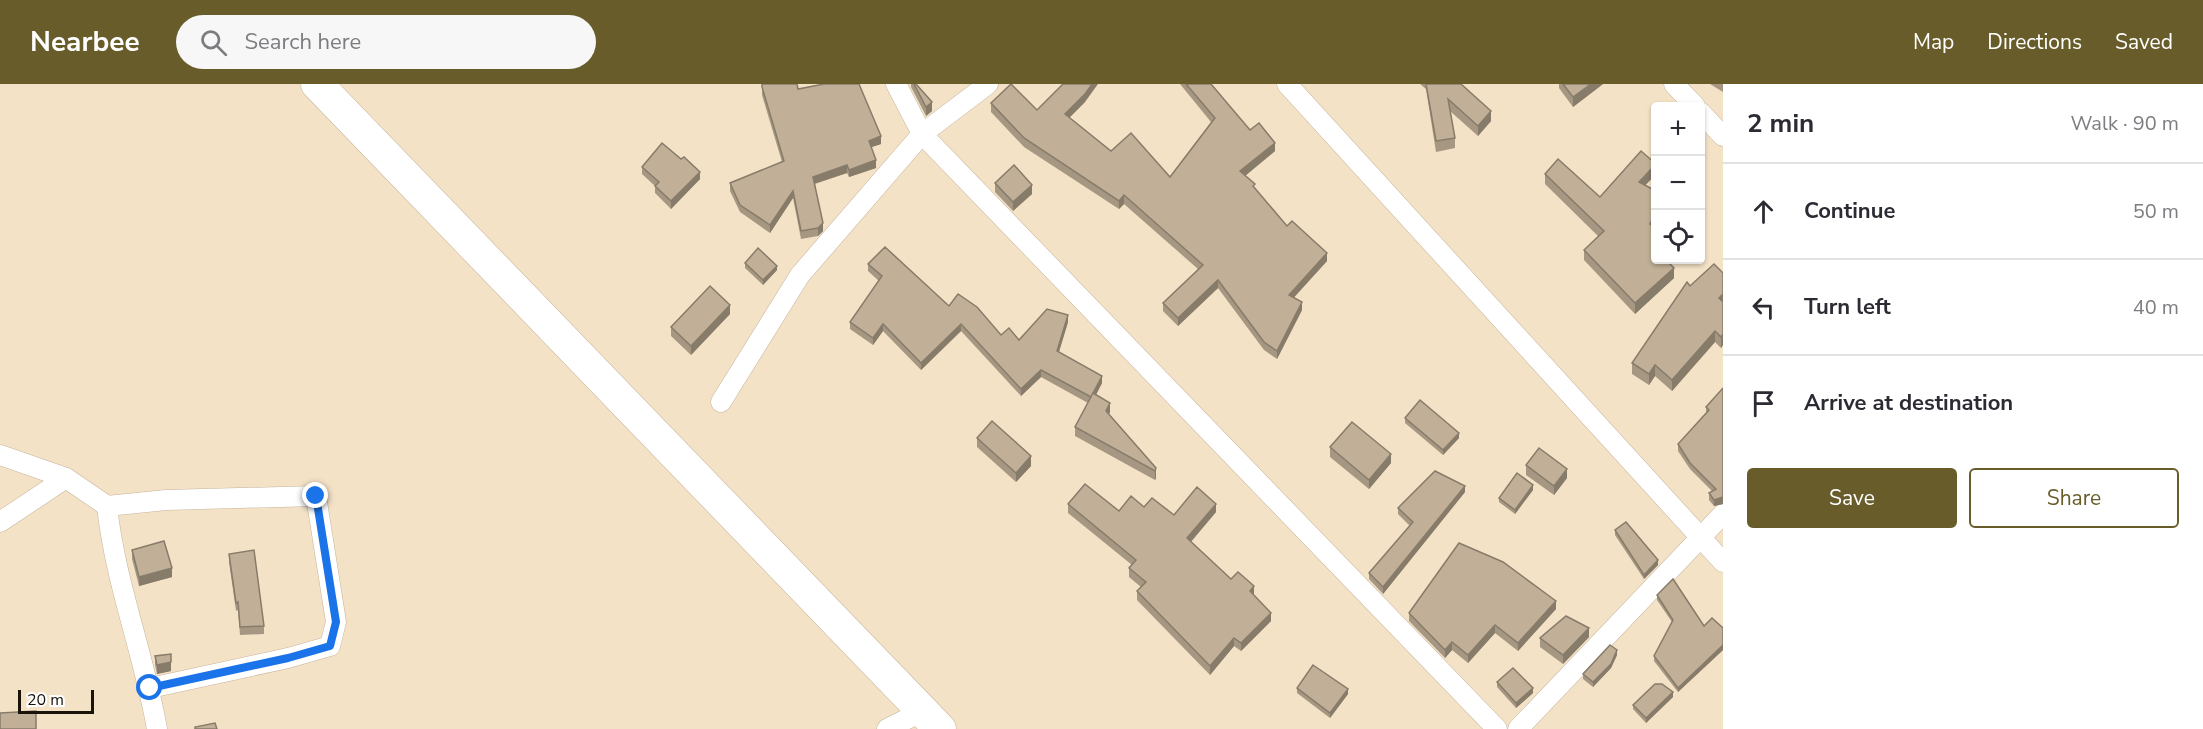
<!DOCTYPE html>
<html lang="en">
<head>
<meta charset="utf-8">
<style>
  :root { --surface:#fff; --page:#f7f7f7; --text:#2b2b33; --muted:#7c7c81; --line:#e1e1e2; --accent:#685d2a }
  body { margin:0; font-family:"Nunito Sans",sans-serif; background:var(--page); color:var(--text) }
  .controls { position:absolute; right:18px; top:18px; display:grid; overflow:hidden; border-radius:6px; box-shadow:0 2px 4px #0004 }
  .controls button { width:54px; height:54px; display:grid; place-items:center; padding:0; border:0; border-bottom:2px solid var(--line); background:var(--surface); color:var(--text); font:30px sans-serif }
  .scale { position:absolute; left:18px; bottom:15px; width:76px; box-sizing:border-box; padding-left:6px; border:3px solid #19130a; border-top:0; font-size:16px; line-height:21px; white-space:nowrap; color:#19130a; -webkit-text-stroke:4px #fff; paint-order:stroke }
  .stop { position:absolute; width:18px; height:18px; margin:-14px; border:4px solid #1a73e8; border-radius:50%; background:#fff }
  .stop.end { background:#1a73e8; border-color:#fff; box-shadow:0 2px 6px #0008 }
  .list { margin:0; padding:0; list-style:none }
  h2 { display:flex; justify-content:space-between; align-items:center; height:78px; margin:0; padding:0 24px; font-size:26px }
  h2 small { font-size:20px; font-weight:400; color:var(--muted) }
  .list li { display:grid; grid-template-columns:39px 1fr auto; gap:18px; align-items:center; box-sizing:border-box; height:96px; padding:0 24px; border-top:2px solid var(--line) }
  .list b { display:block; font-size:22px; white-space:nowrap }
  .list em { font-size:20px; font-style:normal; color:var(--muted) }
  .actions { display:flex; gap:12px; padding:18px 24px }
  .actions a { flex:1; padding:14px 0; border:2px solid var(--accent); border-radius:6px; text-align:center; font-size:21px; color:var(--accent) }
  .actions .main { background:var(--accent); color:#fff }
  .icon { flex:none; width:33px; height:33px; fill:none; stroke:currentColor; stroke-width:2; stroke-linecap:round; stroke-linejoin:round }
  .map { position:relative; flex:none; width:1723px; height:645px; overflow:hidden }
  header { display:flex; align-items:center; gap:36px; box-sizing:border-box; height:84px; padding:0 30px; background:var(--accent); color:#fff }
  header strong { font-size:28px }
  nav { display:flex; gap:33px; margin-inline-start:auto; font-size:21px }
  .search { width:420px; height:54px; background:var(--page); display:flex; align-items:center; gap:15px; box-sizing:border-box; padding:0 21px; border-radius:33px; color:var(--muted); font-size:22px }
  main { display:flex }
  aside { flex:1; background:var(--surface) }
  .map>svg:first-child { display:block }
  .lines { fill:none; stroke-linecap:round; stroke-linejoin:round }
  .minor-casing { stroke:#c6b49b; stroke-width:21 }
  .primary-casing { stroke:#c6b49b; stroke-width:33 }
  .minor { stroke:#fff; stroke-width:20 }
  .primary { stroke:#fff; stroke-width:32 }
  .wall { fill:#a69782 }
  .shaded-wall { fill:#877b6a }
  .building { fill:#c1b097; stroke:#877b6a; stroke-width:1.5 }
  .route { stroke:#1a73e8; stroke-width:8 }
</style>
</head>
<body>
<header>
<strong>Nearbee</strong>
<div class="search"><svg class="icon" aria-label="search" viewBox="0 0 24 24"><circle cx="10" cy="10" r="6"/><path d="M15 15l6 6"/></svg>Search here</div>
<nav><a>Map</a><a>Directions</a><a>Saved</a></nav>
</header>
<main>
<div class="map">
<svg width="1723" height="645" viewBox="0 0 1723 645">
  <rect width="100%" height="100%" fill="#f4e2c7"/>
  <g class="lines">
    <defs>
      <g id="minor">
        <path d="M896,0l26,50 575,595"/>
        <path d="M1287,0l436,478"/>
        <path d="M1674,0l21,22"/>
        <path d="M1700,28l23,24"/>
        <path d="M721,318l79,-127 122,-141 66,-50"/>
        <path d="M0,371l66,23 41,28 59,-6 150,-4 20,126 -6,24 -42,12 -138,30"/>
        <path d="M107,422c8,76 37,148 50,223"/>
        <path d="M0,438l66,-44"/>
        <path d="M887,645l36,-18"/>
        <path d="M1518,645l205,-215"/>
      </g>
      <path id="primary" d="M317,0l623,645"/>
    </defs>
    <!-- minor casing -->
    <use href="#minor" class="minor-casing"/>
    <!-- primary casing -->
    <use href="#primary" class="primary-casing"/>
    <!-- minor -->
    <use href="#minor" class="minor"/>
    <!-- primary -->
    <use href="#primary" class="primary"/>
  </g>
  <!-- wall -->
  <g class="wall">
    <path d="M762,0l36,5 83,55 -10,3 5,21 -27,9 -2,-4 -32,11 8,47 -5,5 -17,3 -8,-41 -23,35 -30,-21 -10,-21v-8l52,-21 -20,-67z"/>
    <path d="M911,0h5l16,27 -6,5 -15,-29z"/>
    <path d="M1180,0h31l39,46 25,21 -30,25 10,13 32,37 40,35 -33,36 8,13 -25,49 -13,-9 -46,-62 -40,38 -15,-15v-8l35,-34 -74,-65 -5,5 -95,-62 -33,-35v-9l46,7 48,-8 -16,16 42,33 59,26 41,-55z"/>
    <path d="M1420,0h41l30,37 -13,15 -28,-25 5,27v10l-19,4 -10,-63z"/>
    <path d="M1559,0h44l-30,23 -14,-19z"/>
    <path d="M1710,0h13v8z"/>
    <path d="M681,75l19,20 -29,30 -16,-16v-7l-13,-12v-7z"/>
    <path d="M1545,90l55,23 56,-23 -11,11 11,6v33l-3,4 3,32 18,18 -39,36 -51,-54v-10l14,-14 -53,-52z"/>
    <path d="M995,99l37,11 -19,17 -18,-19z"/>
    <path d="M745,179l32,7 -14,15 -18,-17z"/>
    <path d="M868,180l133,71 18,5 49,-18 -9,30 43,31 -6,12 14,17 -1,2 47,54v10l-1,2 -80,-44v-9l13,-24 -47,-26 -20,19 -60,-65 -40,39 -38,-39 -10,14 -23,-16v-7l29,-41 -11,-10z"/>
    <path d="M1723,189v72l-2,3 -6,-6 -43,49 -17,-15 -6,9 -17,-11v-11l58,-77z"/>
    <path d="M730,230l-39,41 -20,-19v-9z"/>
    <path d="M1723,304v116l-9,2 -5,-6v-7l3,-2 -22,-22 -12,-18v-7l28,-31v-6z"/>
    <path d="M1405,334l54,20 -16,17 -38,-32z"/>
    <path d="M977,354l54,28 -15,16 -39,-35z"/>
    <path d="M1330,363l61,16 -22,26 -39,-32z"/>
    <path d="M1526,381l41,13 -13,17 -28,-20z"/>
    <path d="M1533,406l-18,24 -16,-12v-4z"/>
    <path d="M1465,408l-82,102 -14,-15v-6l41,-47 -12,-12v-6z"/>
    <path d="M1068,420l51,7 25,-4 30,8 42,-3 -25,30 40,37 23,15 -1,1 18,26 -30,30 -7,-5 -24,29 -73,-75v-9l4,-4 -12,-10v-9l3,-3 -64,-52z"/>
    <path d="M1615,446l43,35 -14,14 -29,-44z"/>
    <path d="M132,466l40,27 -33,9 -7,-27z"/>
    <path d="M229,470l35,72v8l-24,1 -2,-25 -2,1 -7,-49z"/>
    <path d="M1657,511l47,31 19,2v22l-45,42 -24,-31v-5l18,-34 -15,-22z"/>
    <path d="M1556,525l-38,42 -23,-18 -27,30 -16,-13 -7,8 -36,-37v-8z"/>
    <path d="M1589,553l-26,27 -23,-17v-9z"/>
    <path d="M1617,571l-6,13 -18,19 -10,-8v-5z"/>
    <path d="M155,572l16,15 -14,3 -2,-9z"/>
    <path d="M1497,598l36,11 -17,15 -19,-21z"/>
    <path d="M1297,604l51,6 -18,24 -33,-25z"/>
    <path d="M1673,613l-27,26 -13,-14v-4z"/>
  </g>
  <!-- shaded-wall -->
  <g class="shaded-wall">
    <path d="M1092,0h6l-13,18 -20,20v-8z"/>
    <path d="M1591,0h12l-30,23v-10z"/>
    <path d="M932,18v9l-6,5v-9z"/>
    <path d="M1491,27v10l-13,15v-10z"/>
    <path d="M881,52v8l-12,4v-7z"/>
    <path d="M1275,59v8l-35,29v-9z"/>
    <path d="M876,76v8l-27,9v-7z"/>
    <path d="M1656,80v10l-17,18v-10z"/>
    <path d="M847,81v8l-34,11v-7z"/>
    <path d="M700,88v7l-29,30v-8z"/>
    <path d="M1032,101v9l-19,17v-9z"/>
    <path d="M793,107v7l-23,35v-8z"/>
    <path d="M1124,111v9l-5,5v-8z"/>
    <path d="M1656,130v10l-6,10v-10z"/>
    <path d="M823,139v8l-5,5v-8z"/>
    <path d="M1327,169v8l-38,42v-8z"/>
    <path d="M777,182v4l-14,15v-5z"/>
    <path d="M1674,184v10l-39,36v-11z"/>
    <path d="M1218,196v8l-40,38v-8z"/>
    <path d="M1723,210v11l-4,-7z"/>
    <path d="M1302,218v8l-25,49v-8z"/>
    <path d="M730,221v9l-39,41v-9z"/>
    <path d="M1068,231v7l-11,36v-7z"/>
    <path d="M883,240v7l-10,14v-7z"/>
    <path d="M961,240v7l-40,39v-7z"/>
    <path d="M1715,247v11l-43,49v-11z"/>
    <path d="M1723,250v11l-2,3v-11z"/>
    <path d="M1655,281v11l-6,9v-11z"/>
    <path d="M1041,286v7l-20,19v-7z"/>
    <path d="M1102,292v7l-11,21v-7z"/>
    <path d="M1110,319v9l-4,8v-9z"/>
    <path d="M1459,349v5l-16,17v-5z"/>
    <path d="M1391,370v9l-22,26v-9z"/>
    <path d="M1031,372v10l-15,16v-9z"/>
    <path d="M1156,384v10l-1,2v-9z"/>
    <path d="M1567,385v9l-13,17v-9z"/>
    <path d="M1533,401v5l-18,24v-4z"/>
    <path d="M1465,402v6l-82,102v-7z"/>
    <path d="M1723,413v7l-9,2v-6z"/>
    <path d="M1216,420v8l-29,34v-8z"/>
    <path d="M1658,476v5l-14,14v-4z"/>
    <path d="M172,484v9l-33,9v-9z"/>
    <path d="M1254,502v8l-4,6v-9z"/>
    <path d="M1556,517v8l-38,42v-8z"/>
    <path d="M1271,529v8l-30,30v-8z"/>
    <path d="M1495,541v8l-27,30v-8z"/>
    <path d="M1589,544v9l-26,27v-9z"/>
    <path d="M1234,554v8l-24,29v-9z"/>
    <path d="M1452,558v8l-7,8v-8z"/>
    <path d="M1723,561v5l-45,42v-4z"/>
    <path d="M1617,566v5l-6,13 -18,19v-5z"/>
    <path d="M171,578v9l-14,3v-9z"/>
    <path d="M1533,604v5l-17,15v-5z"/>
    <path d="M1348,605v5l-18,24v-5z"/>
    <path d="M1673,608v5l-27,26v-5z"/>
  </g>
  <!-- building -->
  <g class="building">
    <path d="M762,0h35l1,5 26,-5h35l22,52 -12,5 7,19 -27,10 -2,-5 -34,12 10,46 -5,5 -17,3 -8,-40 -23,34 -30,-20 -10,-22 54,-22 -22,-74z"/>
    <path d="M914,0h2l16,18 -6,5z"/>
    <path d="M1011,0l26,26 26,-26h29l-7,10 -20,20 46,37 20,-18 39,44 45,-59 -29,-34h25l39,46 9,-7 16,20 -35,28 15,13 -2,2 34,40 5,-5 35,32 -38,42 13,7 -25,49 -13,-9 -46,-62 -40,38 -15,-15 40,-38 -79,-70 -5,6 -95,-63 -33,-35z"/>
    <path d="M1426,0h35l30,27 -13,15 -30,-27 7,39 -19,3z"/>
    <path d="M1563,0h28l-18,13z"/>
    <path d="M662,59l19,16 3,-2 16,15 -29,29 -16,-15 4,-4 -17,-15z"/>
    <path d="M1641,67l15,13 -17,18 17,9v23l-6,10 6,6v30h10l8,8 -39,35 -51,-53 20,-19 -59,-57 13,-15 42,38z"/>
    <path d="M1014,81l18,20 -19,17 -18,-19z"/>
    <path d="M885,163l64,59 9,-12 19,13 24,28 8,-7 10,12 28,-31 21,6 -11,36 45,25 -11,21 -50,-27 -20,19 -60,-65 -40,39 -38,-39 -10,14 -23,-16 32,-46 -14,-12z"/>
    <path d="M758,164l19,18 -14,14 -18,-17z"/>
    <path d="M1714,180l9,9v21l-4,4 4,4v32l-2,3 -6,-6 -43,49 -17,-15 -6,9 -17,-11 55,-81 3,4z"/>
    <path d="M710,202l20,19 -39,41 -20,-19z"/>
    <path d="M1723,304v109l-9,3 -5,-7 7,-4 -26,-26 -12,-19 31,-34 -3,-3z"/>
    <path d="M1093,309l17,10 -4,8 50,57 -1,3 -80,-44z"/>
    <path d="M1420,316l39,33 -16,17 -38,-32z"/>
    <path d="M992,337l39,35 -15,17 -39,-35z"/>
    <path d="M1352,338l39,32 -22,26 -39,-33z"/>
    <path d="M1539,364l28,21 -13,17 -28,-21z"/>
    <path d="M1435,387l30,15 -82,101 -14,-14 44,-51 -15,-14z"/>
    <path d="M1517,389l16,12 -18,25 -16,-12z"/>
    <path d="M1085,400l34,27 12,-15 13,11 8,-9 22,17 23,-28 19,17 -29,34 44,41 7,-7 16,14 -4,5 21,22 -30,30 -7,-5 -24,28 -73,-75 9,-9 -17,-14 7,-8 -68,-56z"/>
    <path d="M1626,438l32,38 -14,15 -29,-45z"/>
    <path d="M164,457l8,27 -33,9 -7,-27z"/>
    <path d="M1459,459l44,19 53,39 -38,42 -23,-18 -27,30 -16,-13 -7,8 -36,-37z"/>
    <path d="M254,466l10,76 -24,1 -2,-25 -2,1 -7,-49z"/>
    <path d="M1673,495l31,47 8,-8 11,10v17l-45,43 -24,-32 19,-36 -16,-25z"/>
    <path d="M1566,532l23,12 -26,27 -23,-17z"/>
    <path d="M1610,561l7,5 -6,14 -18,18 -10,-8z"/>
    <path d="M171,570v8l-14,3 -2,-9z"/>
    <path d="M1313,581l35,24 -18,24 -33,-25z"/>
    <path d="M1513,584l20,20 -17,15 -19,-21z"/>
    <path d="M1655,600h7l11,8 -27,26 -13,-13z"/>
    <path d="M36,627v18h-36v-16z"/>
    <path d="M215,639l2,6h-22v-2z"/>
  </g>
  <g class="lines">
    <!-- route -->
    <path class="route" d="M150,604l138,-30 42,-12 6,-24 -20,-126"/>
  </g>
</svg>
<div class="controls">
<button>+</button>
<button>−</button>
<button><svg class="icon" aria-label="locate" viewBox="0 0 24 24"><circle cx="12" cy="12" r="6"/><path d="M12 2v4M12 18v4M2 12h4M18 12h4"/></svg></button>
</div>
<div class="scale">20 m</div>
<div class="stop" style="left:150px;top:604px"></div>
<div class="stop end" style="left:316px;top:412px"></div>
</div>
<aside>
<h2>2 min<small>Walk · 90 m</small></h2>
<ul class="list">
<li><svg class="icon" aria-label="ahead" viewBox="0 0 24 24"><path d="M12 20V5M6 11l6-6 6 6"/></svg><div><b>Continue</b></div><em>50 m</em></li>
<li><svg class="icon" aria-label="left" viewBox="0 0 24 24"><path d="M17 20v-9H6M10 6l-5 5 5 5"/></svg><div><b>Turn left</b></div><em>40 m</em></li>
<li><svg class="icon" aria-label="arrive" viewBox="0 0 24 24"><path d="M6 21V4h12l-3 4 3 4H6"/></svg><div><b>Arrive at destination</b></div></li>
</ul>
<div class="actions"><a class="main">Save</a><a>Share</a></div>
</aside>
</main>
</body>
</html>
